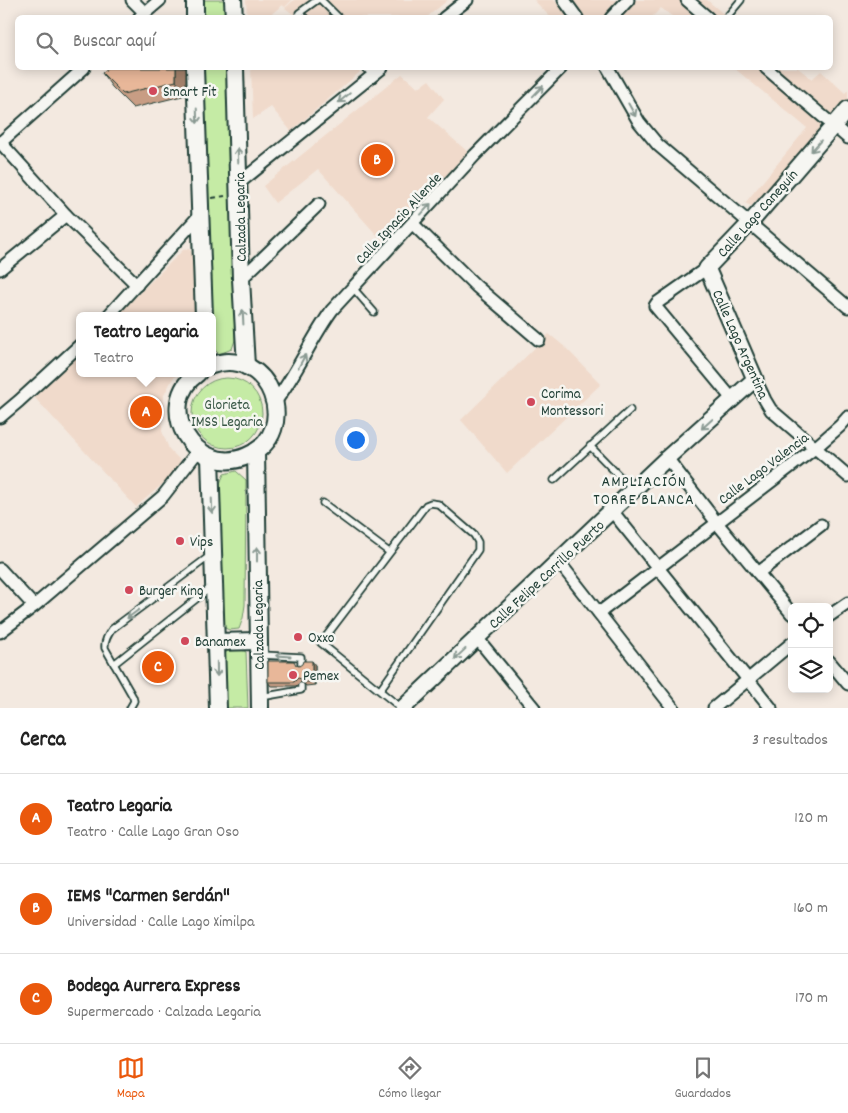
<!DOCTYPE html>
<html lang="es">
<head>
<meta charset="utf-8">
<style>
  :root { --surface:#fff; --page:#f6f6f6; --text:#222; --muted:#767676; --line:#e0e0e0; --accent:#ea580c }
  body { margin:0; font-family:Dekko,sans-serif; background:var(--page); color:var(--text) }
  .controls { position:absolute; right:15px; bottom:15px; display:grid; overflow:hidden; border-radius:8px; box-shadow:0 2px 12px #0003 }
  .controls button { width:45px; height:45px; display:grid; place-items:center; padding:0; border:0; border-bottom:1px solid var(--line); background:var(--surface); color:var(--text); font:25px sans-serif }
  .you { position:absolute; left:355px; top:439px; width:18px; height:18px; margin:-12px; border:4px solid #fff; border-radius:50%; background:#1a73e8; box-shadow:0 0 0 8px #1a73e833 }
  .badge { display:grid; place-items:center; width:32px; height:32px; border-radius:50%; background:var(--accent); color:#fff; font-size:16px; font-weight:700 }
  .pin { position:absolute; translate:-50% -50%; border:2px solid #fff; box-shadow:0 1px 5px #0006 }
  .popup { position:absolute; left:76px; top:312px; width:140px; height:65px; box-sizing:border-box; display:grid; place-content:center; border-radius:8px; background:var(--surface); filter:drop-shadow(0 1px 4px #0005); font-size:16px; white-space:nowrap; color:var(--muted) }
  .popup b { font-size:19px; color:var(--text) }
  .popup::after { content:''; position:absolute; left:50%; top:100%; margin-left:-10px; border:10px solid transparent; border-top-color:var(--surface) }
  .list { margin:0; padding:0; list-style:none }
  h2 { display:flex; justify-content:space-between; align-items:center; height:65px; margin:0; padding:0 20px; font-size:21px }
  h2 small { font-size:16px; font-weight:400; color:var(--muted) }
  .list li { display:grid; grid-template-columns:32px 1fr auto; gap:15px; align-items:center; box-sizing:border-box; height:90px; padding:0 20px; border-top:1px solid var(--line) }
  .list b { display:block; font-size:19px; white-space:nowrap }
  .list p { margin:0; font-size:16px; white-space:nowrap; color:var(--muted) }
  .list em { font-size:16px; font-style:normal; color:var(--muted) }
  .icon { flex:none; width:28px; height:28px; fill:none; stroke:currentColor; stroke-width:2; stroke-linecap:round; stroke-linejoin:round }
  .map { position:relative; flex:none; width:848px; height:708px; overflow:hidden }
  .search { position:absolute; background:var(--surface); box-shadow:0 2px 12px #0003; left:15px; right:15px; top:15px; height:55px; display:flex; align-items:center; gap:12px; box-sizing:border-box; padding:0 18px; border-radius:8px; color:var(--muted); font-size:19px }
  .sheet { height:335px; background:var(--surface) }
  nav { display:flex; justify-content:space-around; align-items:center; box-sizing:border-box; height:70px; border-top:1px solid var(--line); background:var(--surface); font-size:14px; color:var(--muted) }
  nav a { display:grid; justify-items:center; gap:2px }
  nav .on { color:var(--accent) }
  .map>svg:first-child { display:block }
  .built { fill:#f0dacb }
  .green { fill:#c5eba5; stroke:#72946c }
  .lines { fill:none; stroke-linecap:round; stroke-linejoin:round }
  .service-casing { stroke:#1f3d34; stroke-width:9 }
  .minor-casing { stroke:#1f3d34; stroke-width:15 }
  .tertiary-casing { stroke:#1f3d34; stroke-width:19 }
  .secondary-casing { stroke:#1f3d34; stroke-width:20 }
  .path { stroke:#1f3d34; stroke-width:2; stroke-dasharray:5 4; stroke-linecap:butt }
  .service { stroke:#f6f6f2; stroke-width:5.5 }
  .minor { stroke:#f6f6f2; stroke-width:11 }
  .tertiary { stroke:#f6f6f2; stroke-width:15 }
  .secondary { stroke:#f6f6f2; stroke-width:16 }
  .wall { fill:#c89d84; stroke:#1f3d34 }
  .shaded-wall { fill:#a2806b; stroke:#1f3d34 }
  .building { fill:#e8b799; stroke:#1f3d34 }
  .oneway { stroke:#8a9a93 }
  .poi-dot { fill:#d1495b; stroke:#f6f6f2; stroke-width:2 }
  .labels { text-anchor:middle; stroke-width:5; stroke-linejoin:round; paint-order:stroke }
  .poi-label { font-size:15px; fill:#1f3d34; stroke:#f6f6f2; text-anchor:start }
  .street-label { font-size:15px; fill:#1f3d34; stroke:#f6f6f2 }
  .park-label { font-size:15px; fill:#385745; stroke:#f6f6f2 }
  .neighbourhood-label { font-size:16px; letter-spacing:1px; fill:#1f3d34; stroke:#f6f6f2 }
</style>
</head>
<body>
<div class="map">
<svg width="848" height="708" viewBox="0 0 848 708">
  <rect width="100%" height="100%" fill="#f3e9e0"/>
  <filter id="ink" filterUnits="userSpaceOnUse"><feTurbulence type="fractalNoise" baseFrequency=".02" numOctaves="2"/><feDisplacementMap in="SourceGraphic" scale="10" xChannelSelector="R" yChannelSelector="G"/><feConvolveMatrix kernelMatrix="1 2 1 2 8 2 1 2 1" color-interpolation-filters="sRGB"/></filter>
  <g filter="url(#ink)">
    <!-- built -->
    <g class="built">
      <path d="M246,0h46l-7,7 -3,-2 -15,13 -20,-1z"/>
      <path d="M294,0h154l-21,17h-130l-12,-9z"/>
      <path d="M534,0h20l16,17h-20z"/>
      <path d="M568,0h55l-18,18 -23,-1z"/>
      <path d="M635,0h47l20,17h-29l-12,-9 -9,9 -34,1z"/>
      <path d="M696,0h11l20,17h-11z"/>
      <path d="M251,68h104l5,4 -69,59 -20,-24 -18,12z"/>
      <path d="M734,68h26l67,57 -36,41 -40,40 -6,-3 62,-75z"/>
      <path d="M774,68h24l14,11 9,-8 24,22 3,-3v11l-15,17z"/>
      <path d="M402,74l16,14 11,-8 15,19 -16,18 40,35 -85,90 -65,-73 -43,34 -12,-17z"/>
      <path d="M189,249l6,8 -1,59h-78l67,-66z"/>
      <path d="M549,334l16,13 36,37 -94,89 -46,-53z"/>
      <path d="M80,352v21h97l-5,7 -8,15 -2,36 7,18 13,13v5l-46,40 -102,-110z"/>
    </g>
    <!-- green -->
    <g class="green">
      <rect x="202" y="0" width="23" height="17"/>
      <path d="M202,68h25l8,272 -3,9 -13,5 -5,-5 -2,-5z"/>
      <circle cx="227" cy="413" r="35"/>
      <path d="M236,471l10,9 -1,125 -2,13 -4,11 -10,1 -4,-2 -2,-13 -5,-127 6,-14z"/>
      <path d="M230,647l8,1 8,4 2,56h-24l-3,-48z"/>
    </g>
    <g class="lines">
      <defs>
        <g id="service">
          <path d="M321,0l18,18"/>
          <path d="M305,18l-6,-5 18,-13"/>
          <path d="M726,18l15,-18"/>
          <path d="M365,68l8,7"/>
          <path d="M353,288l21,24"/>
          <path d="M590,446l42,43"/>
          <path d="M554,480l76,-70"/>
          <path d="M323,503l66,49"/>
          <path d="M261,655l40,2v8"/>
          <path d="M114,664l96,-76"/>
          <path d="M380,690l98,-140v-8l-4,-7 -36,-31 -7,-1 -5,2 -105,138 80,65"/>
          <path d="M261,697l40,-7v-4"/>
          <path d="M130,708l4,-7 -1,-4 -28,-49c-1,-7 3,-13 7,-19l99,-74"/>
        </g>
        <g id="minor">
          <path d="M132,0l13,13"/>
          <path d="M564,0l13,18"/>
          <path d="M687,0l21,18"/>
          <path d="M139,18l21,-18"/>
          <path d="M444,18l23,-18"/>
          <path d="M611,18l17,-18"/>
          <path d="M608,68l31,54 19,23 190,162"/>
          <path d="M766,68l82,70"/>
          <path d="M0,142l66,73 71,70"/>
          <path d="M0,143l84,-75"/>
          <path d="M239,183l143,-115"/>
          <path d="M413,224l63,62 63,54"/>
          <path d="M707,268l-50,35 -2,3 78,94"/>
          <path d="M0,269l66,-54"/>
          <path d="M241,279l78,-75"/>
          <path d="M108,316l91,-100"/>
          <path d="M755,379l10,21 6,10 77,66"/>
          <path d="M275,402c22,-29 36,-63 57,-92l143,-155 86,-87"/>
          <path d="M0,417l19,-16 61,-56"/>
          <path d="M667,458l50,65 75,91"/>
          <path d="M612,511l159,197"/>
          <path d="M559,562l114,146"/>
          <path d="M0,569l34,37"/>
          <path d="M758,573l63,-48"/>
          <path d="M599,613l216,-165 25,-22 8,-9"/>
          <path d="M829,616l19,-13"/>
          <path d="M0,632l34,-26 129,-110 35,-45"/>
          <path d="M477,638l57,70"/>
          <path d="M829,661l19,23"/>
          <path d="M714,708l78,-65"/>
        </g>
        <path id="tertiary" d="M403,708l264,-250 88,-79 -48,-111 43,-45 98,-114"/>
        <g id="secondary">
          <path d="M195,0v18"/>
          <path d="M233,0l1,18"/>
          <path d="M195,68l9,248"/>
          <path d="M235,68l6,211 5,87"/>
          <path d="M198,373c-46,32 -3,106 49,83 56,-24 22,-111 -35,-91"/>
          <path d="M256,451l4,257"/>
          <path d="M210,457l8,251"/>
          <path d="M216,642l42,-1"/>
        </g>
      </defs>
      <!-- service casing -->
      <use href="#service" class="service-casing"/>
      <!-- minor casing -->
      <use href="#minor" class="minor-casing"/>
      <!-- tertiary casing -->
      <use href="#tertiary" class="tertiary-casing"/>
      <!-- secondary casing -->
      <use href="#secondary" class="secondary-casing"/>
      <!-- path -->
      <path class="path" d="M212,198l13,-2"/>
      <!-- service -->
      <use href="#service" class="service"/>
      <!-- minor -->
      <use href="#minor" class="minor"/>
      <!-- tertiary -->
      <use href="#tertiary" class="tertiary"/>
      <!-- secondary -->
      <use href="#secondary" class="secondary"/>
    </g>
    <!-- wall -->
    <g class="wall">
      <path d="M186,68v27l-53,13 -21,-21 -10,-14z"/>
      <path d="M297,665l2,1 16,-1v20l-9,1 -3,-4 -2,-1 -5,5h-25l-3,-4z"/>
    </g>
    <!-- shaded-wall -->
    <g class="shaded-wall">
      <path d="M176,68h10v27l-10,-14z"/>
      <path d="M312,661l3,4v20l-3,-3z"/>
    </g>
    <!-- building -->
    <g class="building">
      <path d="M108,68h68v13l-53,13 -21,-21z"/>
      <path d="M268,661h26l2,4 3,1 3,-2 1,-3h9v21h-9l-2,-3 -3,-1 -4,4h-26z"/>
    </g>
    <!-- one-way arrows -->
    <defs><path id="oneway-shaft" d="M-6 0H5M1.5-3L5.5 0L1.5 3" fill="none" stroke-width="1.6" stroke-linecap="round" stroke-linejoin="round" transform="scale(1.25)"/></defs>
    <g class="oneway">
      <use href="#oneway-shaft" transform="translate(538 91) rotate(-46)"/>
      <use href="#oneway-shaft" transform="translate(344 98) rotate(141)"/>
      <use href="#oneway-shaft" transform="translate(632 110) rotate(61)"/>
      <use href="#oneway-shaft" transform="translate(197 116) rotate(88)"/>
      <use href="#oneway-shaft" transform="translate(816 146) rotate(131)"/>
      <use href="#oneway-shaft" transform="translate(238 155) rotate(-92)"/>
      <use href="#oneway-shaft" transform="translate(426 209) rotate(-48)"/>
      <use href="#oneway-shaft" transform="translate(243 317) rotate(-93)"/>
      <use href="#oneway-shaft" transform="translate(302 361) rotate(-62)"/>
      <use href="#oneway-shaft" transform="translate(707 424) rotate(138)"/>
      <use href="#oneway-shaft" transform="translate(212 506) rotate(88)"/>
      <use href="#oneway-shaft" transform="translate(257 554) rotate(-90)"/>
      <use href="#oneway-shaft" transform="translate(133 614) rotate(143)"/>
      <use href="#oneway-shaft" transform="translate(460 654) rotate(137)"/>
      <use href="#oneway-shaft" transform="translate(283 656) rotate(-176)"/>
      <use href="#oneway-shaft" transform="translate(217 669) rotate(89)"/>
    </g>
  </g>
  <!-- markers -->
  <g class="poi-dot">
    <circle cx="153" cy="91" r="5"/>
    <circle cx="531" cy="402" r="5"/>
    <circle cx="180" cy="541" r="5"/>
    <circle cx="129" cy="590" r="5"/>
    <circle cx="298" cy="637" r="5"/>
    <circle cx="185" cy="641" r="5"/>
    <circle cx="293" cy="675" r="5"/>
  </g>
  <g class="labels">
    <!-- poi labels -->
    <g class="poi-label">
      <text x="163" y="96">Smart Fit</text>
      <text x="541" y="398">Corima<tspan x="541" dy="17">Montessori</tspan></text>
      <text x="190" y="546">Vips</text>
      <text x="139" y="595">Burger King</text>
      <text x="308" y="642">Oxxo</text>
      <text x="195" y="646">Banamex</text>
      <text x="303" y="680">Pemex</text>
    </g>
    <!-- street labels -->
    <g class="street-label">
      <text transform="translate(757 213) rotate(-48)" y="5">Calle Lago Caneguín</text>
      <text transform="translate(240 217) rotate(-91)" y="5">Calzada Legaria</text>
      <text transform="translate(398 218) rotate(-47)" y="5">Calle Ignacio Allende</text>
      <text transform="translate(741 344) rotate(66)" y="5">Calle Lago Argentina</text>
      <text transform="translate(763 468) rotate(-37)" y="5">Calle Lago Valencia</text>
      <text transform="translate(546 574) rotate(-43)" y="5">Calle Felipe Carrillo Puerto</text>
      <text transform="translate(258 625) rotate(-91)" y="5">Calzada Legaria</text>
    </g>
    <!-- park labels -->
    <g class="park-label">
      <text x="227" y="409">Glorieta<tspan x="227" dy="17">IMSS Legaria</tspan></text>
    </g>
    <!-- neighbourhood labels -->
    <g class="neighbourhood-label">
      <text x="644" y="486">AMPLIACIÓN<tspan x="644" dy="18">TORRE BLANCA</tspan></text>
    </g>
  </g>
</svg>
<div class="controls">
<button><svg class="icon" aria-label="locate" viewBox="0 0 24 24"><circle cx="12" cy="12" r="6"/><path d="M12 2v4M12 18v4M2 12h4M18 12h4"/></svg></button>
<button><svg class="icon" aria-label="layers" viewBox="0 0 24 24"><path d="M12 4l9 5-9 5-9-5zM3 14l9 5 9-5"/></svg></button>
</div>
<div class="you"></div>
<div class="pin badge" style="left:146px;top:412px">A</div>
<div class="popup"><b>Teatro Legaria</b>Teatro</div>
<div class="pin badge" style="left:377px;top:160px">B</div>
<div class="pin badge" style="left:158px;top:667px">C</div>
<div class="search"><svg class="icon" aria-label="search" viewBox="0 0 24 24"><circle cx="10" cy="10" r="6"/><path d="M15 15l6 6"/></svg>Buscar aquí</div>
</div>
<section class="sheet">
<h2>Cerca<small>3 resultados</small></h2>
<ul class="list">
<li><span class="badge">A</span><div><b>Teatro Legaria</b><p>Teatro · Calle Lago Gran Oso</p></div><em>120 m</em></li>
<li><span class="badge">B</span><div><b>IEMS &quot;Carmen Serdán&quot;</b><p>Universidad · Calle Lago Ximilpa</p></div><em>160 m</em></li>
<li><span class="badge">C</span><div><b>Bodega Aurrera Express</b><p>Supermercado · Calzada Legaria</p></div><em>170 m</em></li>
</ul>
</section>
<nav>
<a class="on"><svg class="icon" aria-label="map" viewBox="0 0 24 24"><path d="M3 6l6-2 6 2 6-2v14l-6 2-6-2-6 2zM9 4v14M15 6v14"/></svg>Mapa</a>
<a><svg class="icon" aria-label="directions" viewBox="0 0 24 24"><path d="M12 3l9 9-9 9-9-9zM9 14v-3h6M13 9l2 2-2 2"/></svg>Cómo llegar</a>
<a><svg class="icon" aria-label="saved" viewBox="0 0 24 24"><path d="M7 4h10v16l-5-4-5 4z"/></svg>Guardados</a>
</nav>
</body>
</html>
